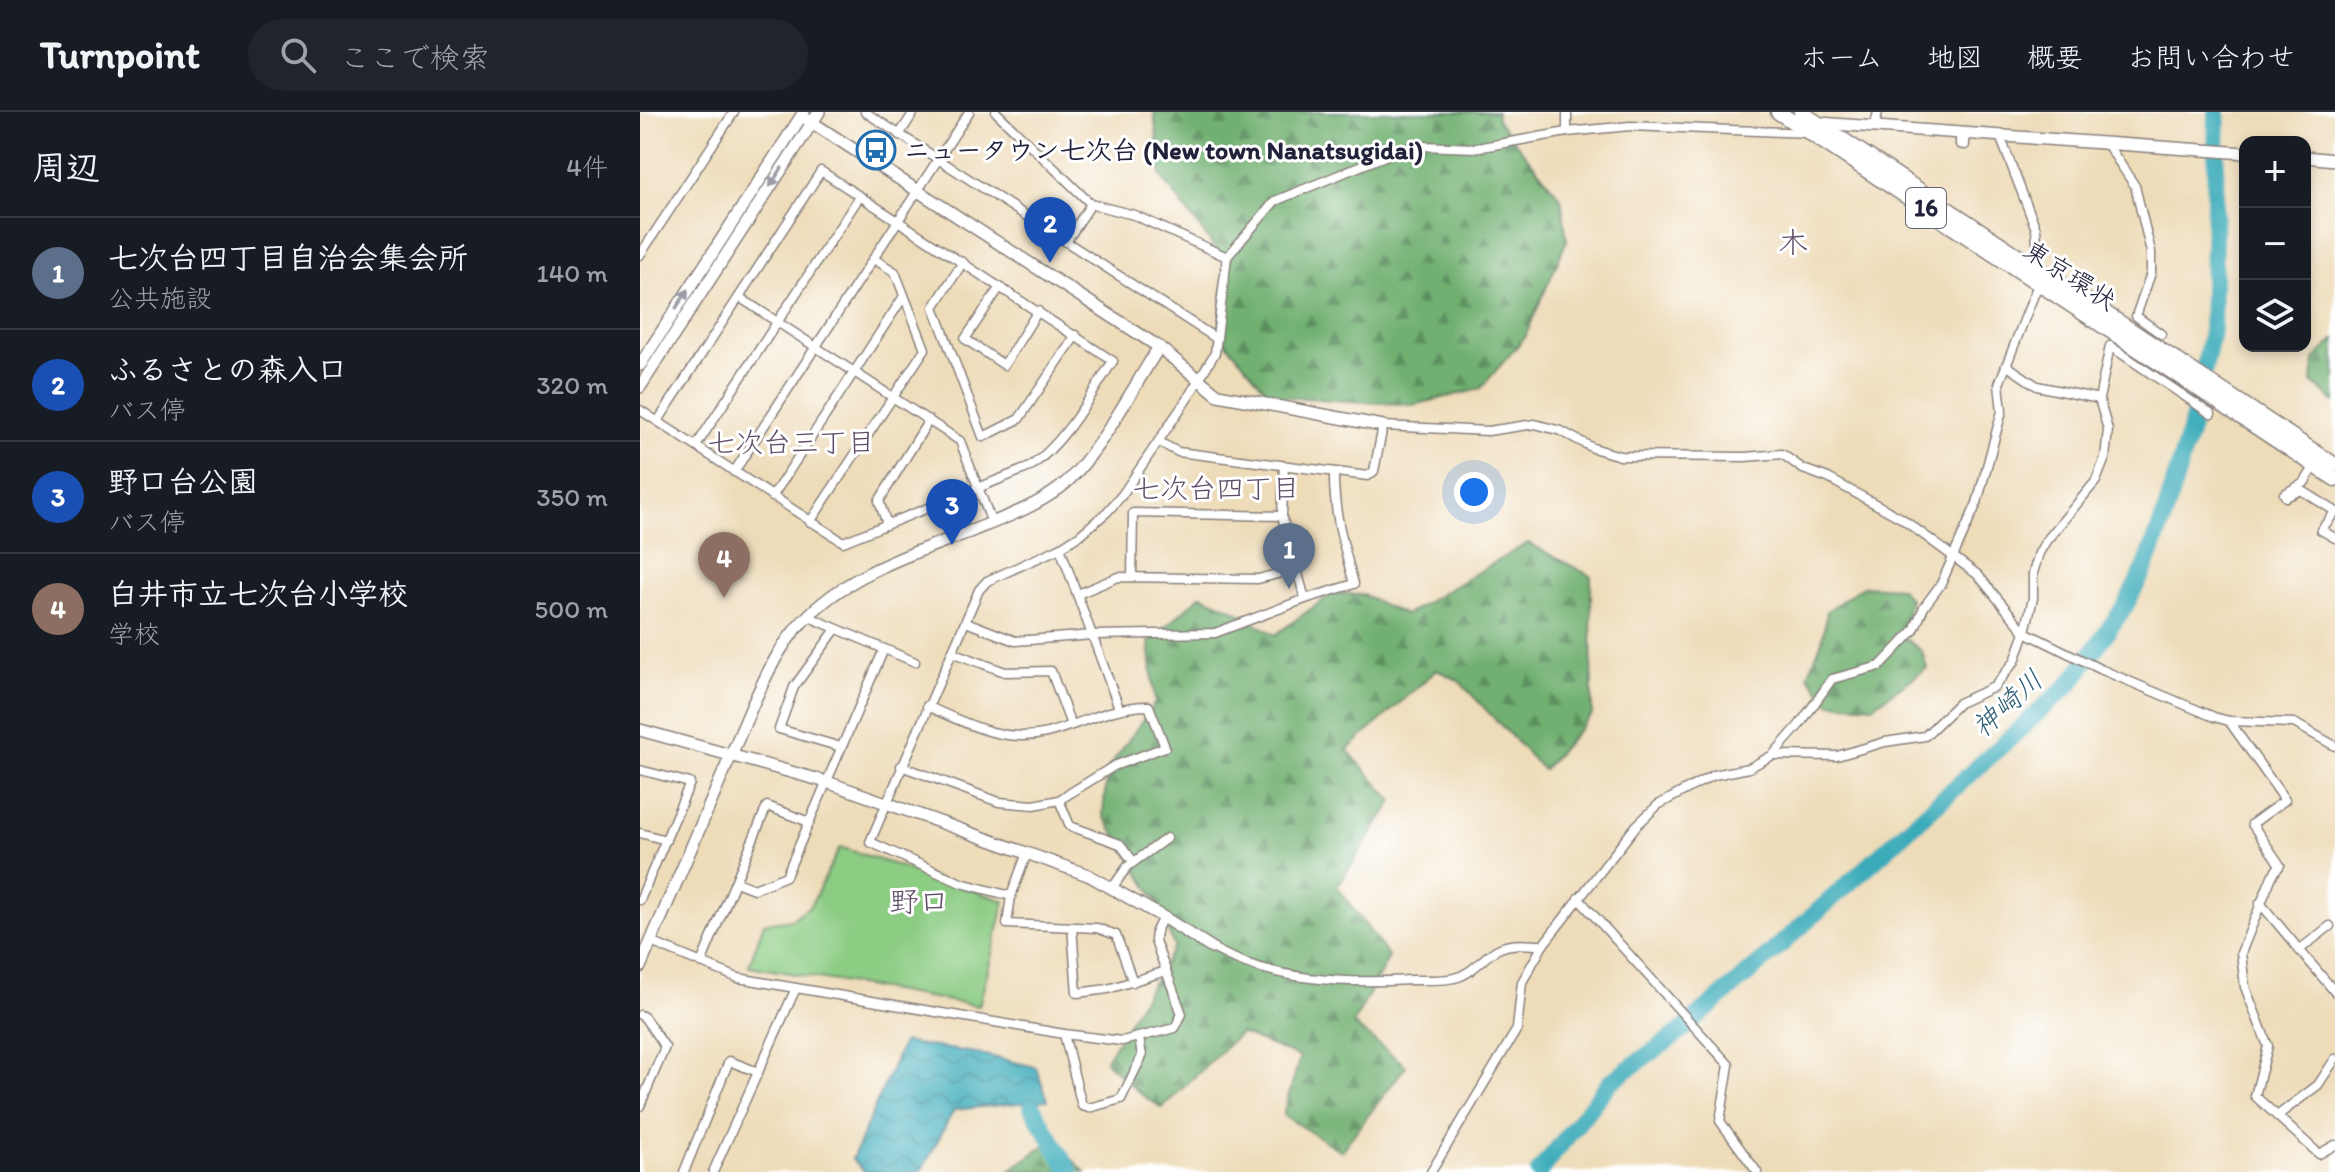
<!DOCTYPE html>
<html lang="ja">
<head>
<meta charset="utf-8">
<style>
  :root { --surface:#171b24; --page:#20242c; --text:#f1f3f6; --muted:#9ea1a6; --line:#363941; --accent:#1f6fb2 }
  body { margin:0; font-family:Itim,"Klee One",sans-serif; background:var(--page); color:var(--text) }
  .controls { position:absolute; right:24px; top:24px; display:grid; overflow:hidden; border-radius:16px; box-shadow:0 4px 12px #0003 }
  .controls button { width:72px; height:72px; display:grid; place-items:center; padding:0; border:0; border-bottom:2px solid var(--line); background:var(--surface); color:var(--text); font:40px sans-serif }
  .you { position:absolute; left:834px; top:380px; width:28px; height:28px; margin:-20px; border:6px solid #fff; border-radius:50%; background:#1a73e8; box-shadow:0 0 0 12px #1a73e833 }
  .badge { display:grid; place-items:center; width:52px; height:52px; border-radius:50%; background:var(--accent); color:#fff; font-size:26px; font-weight:700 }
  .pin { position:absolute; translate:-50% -66px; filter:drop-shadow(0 2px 4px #0008) }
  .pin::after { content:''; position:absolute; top:42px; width:28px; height:24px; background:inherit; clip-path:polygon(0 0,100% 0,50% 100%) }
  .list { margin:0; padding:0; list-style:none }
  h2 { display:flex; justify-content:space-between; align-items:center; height:104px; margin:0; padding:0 32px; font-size:34px }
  h2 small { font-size:26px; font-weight:400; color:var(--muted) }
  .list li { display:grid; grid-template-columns:52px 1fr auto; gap:24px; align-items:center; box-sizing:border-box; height:112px; padding:0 32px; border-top:2px solid var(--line) }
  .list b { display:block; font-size:30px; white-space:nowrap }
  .list p { margin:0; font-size:26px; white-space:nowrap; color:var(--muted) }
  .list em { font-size:26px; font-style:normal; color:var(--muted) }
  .icon { flex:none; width:44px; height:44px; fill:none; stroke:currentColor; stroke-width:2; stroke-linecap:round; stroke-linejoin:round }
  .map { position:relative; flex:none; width:1695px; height:1060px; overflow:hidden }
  header { display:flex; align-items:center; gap:48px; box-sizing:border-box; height:112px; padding:0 40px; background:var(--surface); border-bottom:2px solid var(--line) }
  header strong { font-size:38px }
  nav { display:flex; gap:44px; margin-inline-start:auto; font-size:28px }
  .search { width:560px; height:72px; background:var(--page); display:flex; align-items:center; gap:20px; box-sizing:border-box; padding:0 28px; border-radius:44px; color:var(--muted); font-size:30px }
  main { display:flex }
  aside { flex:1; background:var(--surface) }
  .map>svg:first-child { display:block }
  .forest { fill:url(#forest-firs); stroke:#4a6956; stroke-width:2 }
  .park { fill:#8ccc83; stroke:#57775f; stroke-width:2 }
  .water { fill:url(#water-waves); stroke:#2e667a; stroke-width:2 }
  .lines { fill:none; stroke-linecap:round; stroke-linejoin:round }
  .river { stroke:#3babb9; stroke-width:18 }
  .street-casing { stroke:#887f7a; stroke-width:11 }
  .secondary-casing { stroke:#887f7a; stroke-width:14 }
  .highway-casing { stroke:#887f7a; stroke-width:17 }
  .street { stroke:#fff; stroke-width:8 }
  .secondary { stroke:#fff; stroke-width:11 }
  .highway { stroke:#fff; stroke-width:14 }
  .oneway { fill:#9c9ca7 }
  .labels { text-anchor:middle; stroke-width:6; stroke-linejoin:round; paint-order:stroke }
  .shield { fill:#fff; stroke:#646476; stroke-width:2 }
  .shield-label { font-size:24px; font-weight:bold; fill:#22223b }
  .poi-label { font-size:26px; font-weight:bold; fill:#22223b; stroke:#fff; text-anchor:start }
  .street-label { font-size:26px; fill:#22223b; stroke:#fff }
  .neighbourhood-label { font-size:28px; fill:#604e68; stroke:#fff }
  .water-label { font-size:28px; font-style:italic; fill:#2d6074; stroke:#fff }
  .quarter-label { font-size:30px; fill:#604e68; stroke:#fff }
</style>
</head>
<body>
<header>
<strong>Turnpoint</strong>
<div class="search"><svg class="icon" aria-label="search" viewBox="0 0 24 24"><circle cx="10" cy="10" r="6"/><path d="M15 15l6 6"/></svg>ここで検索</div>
<nav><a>ホーム</a><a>地図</a><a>概要</a><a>お問い合わせ</a></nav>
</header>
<main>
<aside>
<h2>周辺<small>4件</small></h2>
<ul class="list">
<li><span class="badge" style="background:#5c6f8a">1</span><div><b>七次台四丁目自治会集会所</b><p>公共施設</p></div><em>140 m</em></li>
<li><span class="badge" style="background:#1a4fb4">2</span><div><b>ふるさとの森入口</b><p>バス停</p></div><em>320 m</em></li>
<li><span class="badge" style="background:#1a4fb4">3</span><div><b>野口台公園</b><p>バス停</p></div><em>350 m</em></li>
<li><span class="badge" style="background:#8d6e63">4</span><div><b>白井市立七次台小学校</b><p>学校</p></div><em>500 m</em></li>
</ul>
</aside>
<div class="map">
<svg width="1695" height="1060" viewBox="0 0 1695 1060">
  <defs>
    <pattern id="forest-firs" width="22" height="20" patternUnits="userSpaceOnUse" patternTransform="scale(2)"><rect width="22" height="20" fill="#71b071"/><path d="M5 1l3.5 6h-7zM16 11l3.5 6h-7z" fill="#5c8f5e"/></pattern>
    <pattern id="water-waves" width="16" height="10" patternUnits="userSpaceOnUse" patternTransform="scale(2)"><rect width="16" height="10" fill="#3babb9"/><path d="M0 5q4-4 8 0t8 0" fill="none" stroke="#318b98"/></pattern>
  </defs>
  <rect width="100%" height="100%" fill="#fff"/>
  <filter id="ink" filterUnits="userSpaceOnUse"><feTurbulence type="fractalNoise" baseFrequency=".0125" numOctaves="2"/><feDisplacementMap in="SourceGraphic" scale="16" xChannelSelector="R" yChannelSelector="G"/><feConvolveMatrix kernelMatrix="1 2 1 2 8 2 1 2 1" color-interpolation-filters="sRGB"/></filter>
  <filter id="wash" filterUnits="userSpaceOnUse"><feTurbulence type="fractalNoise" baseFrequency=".006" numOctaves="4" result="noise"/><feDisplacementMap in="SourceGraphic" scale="32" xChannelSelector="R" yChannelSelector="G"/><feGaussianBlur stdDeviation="1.8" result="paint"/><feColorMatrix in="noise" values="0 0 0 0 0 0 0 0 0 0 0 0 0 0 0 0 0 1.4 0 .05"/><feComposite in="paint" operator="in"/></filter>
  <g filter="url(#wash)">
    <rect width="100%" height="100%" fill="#eedcb9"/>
    <!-- forest -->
    <g class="forest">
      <path d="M514,0h343v8l64,78 6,42 -42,97 -45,52 -67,16 -142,-9 -52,-62 7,-71 -65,-87z"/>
      <path d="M1695,227v63l-23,-20 2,-23z"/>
      <path d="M888,431l63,33 1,139 -49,55 -85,-90 -21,-10 -90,80 46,51 -56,86 52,70 -36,67 53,42 -65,85 -58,-36 17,-58 -60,-24 -78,75 -20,-13 -37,-34 69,-114 -17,-45 -54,-87 4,-45 48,-67 -6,-61 52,-47 35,16 39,24 58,-42 30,2 42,20z"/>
      <path d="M1223,474l37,2 10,11 -8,37 20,15 5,17 -54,38 -44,-3 -21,-28 14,-34 5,-30z"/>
      <path d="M413,1028l32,32 -75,-2z"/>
    </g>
    <!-- park -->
    <path class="park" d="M200,735l165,54 -26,105 -230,-40 15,-43 28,-4 19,-14z"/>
    <!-- water -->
    <path class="water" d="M263,930l73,11 60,14 12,33 -94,10 -33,62h-56l-13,-13z"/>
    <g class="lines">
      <!-- river -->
      <g class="river">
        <path d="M392,995l38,65"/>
        <path d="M899,1060l71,-90 70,-50 77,-66 314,-283 54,-77 21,-40 18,-49 31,-103 17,-83 5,-219"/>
      </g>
    </g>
  </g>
  <g filter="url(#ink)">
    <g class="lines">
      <defs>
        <g id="street">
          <path d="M225,0l352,227"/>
          <path d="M356,0l95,92 43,11 93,42 -12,96 -28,46 -65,96 -15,17 -27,23 -20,13 -73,33 -8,9 -109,252 91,41 50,13"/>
          <path d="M927,0v20"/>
          <path d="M1234,16l4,-16"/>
          <path d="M1320,22v10l5,1v-11"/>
          <path d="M259,23l15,-23"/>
          <path d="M1360,24l36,93 3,40"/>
          <path d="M1467,32l28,42 16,66v21l-15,43 25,18"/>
          <path d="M426,130l25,-38"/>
          <path d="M0,143l94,-143"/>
          <path d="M587,145l48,-56 127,-52 19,-3 55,2 91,-16 63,-6 179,7"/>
          <path d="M323,150l-29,45 49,130 36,-18 57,-84"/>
          <path d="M360,175l-35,52 39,26 34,-54"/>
          <path d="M99,185l221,144 32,82"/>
          <path d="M1366,253l31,21 62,13"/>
          <path d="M0,298l203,132 187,-75c37,-27 58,-68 83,-106l-292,-190 -163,250"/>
          <path d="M519,330l19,10 190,24 6,-5 9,-45 105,5 47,-7 26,7 32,17 27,8 125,1 37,-3 21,15 25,9 73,40 77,57 47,57 75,37 114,48 15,4 65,2 41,23"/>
          <path d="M56,334l164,-250"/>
          <path d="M644,354l-2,50 23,83"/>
          <path d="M1675,354l-11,17 -20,11 2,3 15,-7 34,21"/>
          <path d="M94,360l235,-360"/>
          <path d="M132,385l132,-201"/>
          <path d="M1695,400l-14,18 14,8"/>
          <path d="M170,410l115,-173 -30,-77 -21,-13"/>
          <path d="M247,412l-8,-23 50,-81"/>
          <path d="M420,436l59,160"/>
          <path d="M492,465l1,-64 149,3"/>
          <path d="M438,482l40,-17 140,2 38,-10"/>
          <path d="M167,504l108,46"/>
          <path d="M326,510l49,19 78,-6 122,-2 90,-34 49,-15c-10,-37 -21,-73 -20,-112"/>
          <path d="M196,517l-42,58 -15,42 62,18"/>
          <path d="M312,540l53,20 46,-1 20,54"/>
          <path d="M1589,609l56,79 -33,24 28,41 -8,11 -31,77 4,34 23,59 -13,50 64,58 16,-9"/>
          <path d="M1133,643l64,1 48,-14 40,-6 34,-33 35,-16 21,-26 10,-29 8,-34v-25l6,-20 7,-12 50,-60 9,-23 3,-28 -9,-31 11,-53 101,68"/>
          <path d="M261,654l98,36 35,3 25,-5 55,-34 51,-19 -16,-41c-38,0 -67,18 -102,27 -43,11 -82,-10 -120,-27"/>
          <path d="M0,658l50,13 -50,117"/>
          <path d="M419,688l11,26 50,18 13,17"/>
          <path d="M0,721l26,7"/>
          <path d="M387,741l-16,43 -4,28 90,4 19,7 17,47"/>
          <path d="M96,770l18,7 32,-13 98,-227"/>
          <path d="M473,775l14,-20 40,-29"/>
          <path d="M938,786l151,167 -9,56 37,51"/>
          <path d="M1620,791l75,89"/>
          <path d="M432,815l5,66 31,-4 58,-18"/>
          <path d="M11,830l87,36 326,56 58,7 53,-13 7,-14 -27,-73 1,-10 7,-14"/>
          <path d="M572,836c60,33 132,36 199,32 14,0 30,1 43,-2 20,-4 29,-23 46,-30 13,-6 29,-3 43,-3"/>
          <path d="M1659,838l31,-24"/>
          <path d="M61,851l66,-157 42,16"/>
          <path d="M0,903l4,2 21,30 -25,59"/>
          <path d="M424,922l18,72 7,2 32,-9 21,-43 -3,-18"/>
          <path d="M1637,1004l41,-31 17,-26"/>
          <path d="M44,1060l45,-111 29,11"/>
          <path d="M73,1060l83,-184"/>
          <path d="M791,1060l86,-143 5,-47 21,-37 93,-119 22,-21 48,-26 8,-4 35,-7 24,-13 27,-31 32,-45 48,-13 34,-36 10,-23 17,-23 36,-81 25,-92 -3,-27 40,-102"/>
        </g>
        <g id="secondary">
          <path d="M162,4l357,231 59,48 165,31"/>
          <path d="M1179,11l426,30"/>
          <path d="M1665,45l30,3"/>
          <path d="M0,253l164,-253"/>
          <path d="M0,275l179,-275"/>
          <path d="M0,618l187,52 261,93 75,42 49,31"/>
          <path d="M0,855l113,-263c11,-24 22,-48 38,-69 46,-59 116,-79 183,-105 30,-12 61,-23 87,-43 35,-28 73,-101 98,-140"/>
        </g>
        <g id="highway">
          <path d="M1138,0l557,367"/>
          <path d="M1161,0l534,353"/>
        </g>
      </defs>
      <!-- street casing -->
      <use href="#street" class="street-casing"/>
      <!-- secondary casing -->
      <use href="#secondary" class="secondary-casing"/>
      <!-- highway casing -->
      <use href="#highway" class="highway-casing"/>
      <!-- street -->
      <use href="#street" class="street"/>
      <!-- secondary -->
      <use href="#secondary" class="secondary"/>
      <!-- highway -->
      <use href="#highway" class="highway"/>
    </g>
    <!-- one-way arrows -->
    <defs><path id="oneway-solid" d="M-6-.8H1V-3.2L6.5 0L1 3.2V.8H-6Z" transform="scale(2)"/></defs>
    <g class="oneway">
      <use href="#oneway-solid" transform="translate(136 65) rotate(123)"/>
      <use href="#oneway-solid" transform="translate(42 187) rotate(-57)"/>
    </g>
  </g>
  <!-- icons -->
  <defs>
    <symbol id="bus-ring" viewBox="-11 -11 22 22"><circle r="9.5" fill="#fff" stroke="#1f6fb2" stroke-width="1.5"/><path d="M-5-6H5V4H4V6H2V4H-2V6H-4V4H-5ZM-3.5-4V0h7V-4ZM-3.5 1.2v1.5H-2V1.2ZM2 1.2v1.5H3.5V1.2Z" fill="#1f6fb2"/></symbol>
  </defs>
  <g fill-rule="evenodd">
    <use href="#bus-ring" x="214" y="16" width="44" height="44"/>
  </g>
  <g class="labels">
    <!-- shield labels -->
    <rect class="shield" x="1266" y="76" width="40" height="40" rx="6"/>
    <g class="shield-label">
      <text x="1286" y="104">16</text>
    </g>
    <!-- poi labels -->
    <g class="poi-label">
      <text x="264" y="47">ニュータウン七次台 (New town Nanatsugidai)</text>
    </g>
    <!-- street labels -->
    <g class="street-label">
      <text transform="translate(1430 163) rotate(33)" y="9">東京環状</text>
    </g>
    <!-- neighbourhood labels -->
    <g class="neighbourhood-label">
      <text x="151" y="340">七次台三丁目</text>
      <text x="576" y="386">七次台四丁目</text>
    </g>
    <!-- water labels -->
    <g class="water-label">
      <text transform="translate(1367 591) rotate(-42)" y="10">神崎川</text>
    </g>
    <!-- quarter labels -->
    <g class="quarter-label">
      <text x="1153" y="141">木</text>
      <text x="279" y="800">野口</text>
    </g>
  </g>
</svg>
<div class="controls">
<button>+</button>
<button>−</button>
<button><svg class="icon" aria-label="layers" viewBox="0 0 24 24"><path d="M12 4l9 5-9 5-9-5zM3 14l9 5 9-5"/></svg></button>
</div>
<div class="you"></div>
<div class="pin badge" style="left:649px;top:477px;background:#5c6f8a">1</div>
<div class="pin badge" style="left:410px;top:151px;background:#1a4fb4">2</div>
<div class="pin badge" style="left:312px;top:433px;background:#1a4fb4">3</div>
<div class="pin badge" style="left:84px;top:486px;background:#8d6e63">4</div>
</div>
</main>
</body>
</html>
